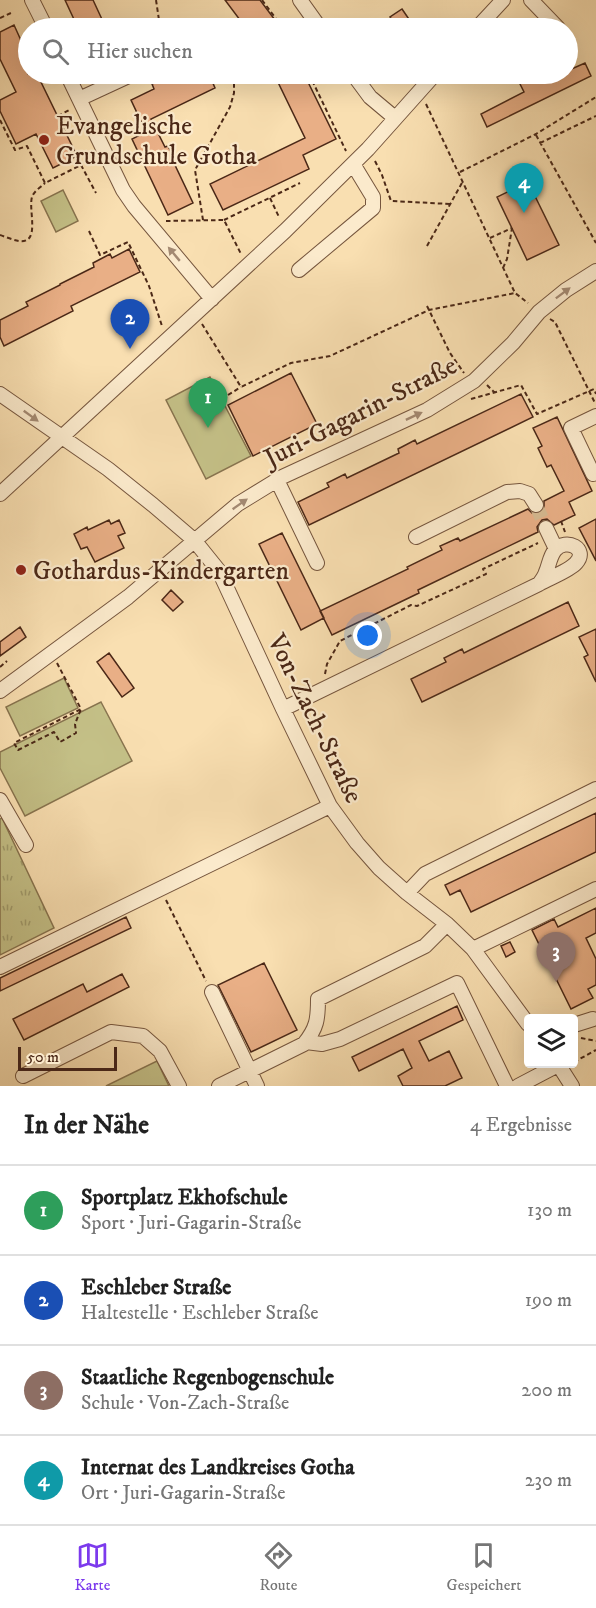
<!DOCTYPE html>
<html lang="de">
<head>
<meta charset="utf-8">
<style>
	:root { --surface:#fff; --page:#f6f6f6; --text:#222; --muted:#767676; --line:#e0e0e0; --accent:#7c3aed }
	body { margin:0; font-family:"IM FELL DW Pica",serif; background:var(--page); color:var(--text) }
	.controls { position:absolute; right:18px; bottom:18px; display:grid; overflow:hidden; border-radius:6px; box-shadow:0 6px 24px #0002 }
	.controls button { width:54px; height:54px; display:grid; place-items:center; padding:0; border:0; border-bottom:2px solid var(--line); background:var(--surface); color:var(--text); font:30px sans-serif }
	.scale { position:absolute; left:18px; bottom:15px; width:99px; box-sizing:border-box; padding-left:6px; border:3px solid #4b2817; border-top:0; font-size:16px; line-height:21px; white-space:nowrap; color:#4b2817; -webkit-text-stroke:4px #fbeacc; paint-order:stroke }
	.you { position:absolute; left:368px; top:636px; width:21px; height:21px; margin:-15px; border:4px solid #fff; border-radius:50%; background:#1a73e8; box-shadow:0 0 0 9px #1a73e833 }
	.badge { display:grid; place-items:center; width:39px; height:39px; border-radius:50%; background:var(--accent); color:#fff; font-size:20px; font-weight:700 }
	.pin { position:absolute; translate:-50% -50px; filter:drop-shadow(0 2px 3px #0008) }
	.pin::after { content:''; position:absolute; top:32px; width:21px; height:18px; background:inherit; clip-path:polygon(0 0,100% 0,50% 100%) }
	.list { margin:0; padding:0; list-style:none }
	h2 { display:flex; justify-content:space-between; align-items:center; height:78px; margin:0; padding:0 24px; font-size:26px }
	h2 small { font-size:20px; font-weight:400; color:var(--muted) }
	.list li { display:grid; grid-template-columns:39px 1fr auto; gap:18px; align-items:center; box-sizing:border-box; height:90px; padding:0 24px; border-top:2px solid var(--line) }
	.list b { display:block; font-size:22px; white-space:nowrap }
	.list p { margin:0; font-size:20px; white-space:nowrap; color:var(--muted) }
	.list em { font-size:20px; font-style:normal; color:var(--muted) }
	.icon { flex:none; width:33px; height:33px; fill:none; stroke:currentColor; stroke-width:2; stroke-linecap:round; stroke-linejoin:round }
	.map { position:relative; flex:none; width:596px; height:1086px; overflow:hidden }
	.search { position:absolute; background:var(--surface); box-shadow:0 6px 24px #0002; left:18px; right:18px; top:18px; height:66px; display:flex; align-items:center; gap:15px; box-sizing:border-box; padding:0 21px; border-radius:33px; color:var(--muted); font-size:22px }
	.sheet { height:438px; background:var(--surface) }
	nav { display:flex; justify-content:space-around; align-items:center; box-sizing:border-box; height:84px; border-top:2px solid var(--line); background:var(--surface); font-size:16px; color:var(--muted) }
	nav a { display:grid; justify-items:center; gap:3px }
	nav .on { color:var(--accent) }
	.map>svg:first-child { display:block }
	.grass { fill:url(#grass-tufts); stroke:#88744f; stroke-width:1.5 }
	.pitch { fill:#c4c087; stroke:#88744f; stroke-width:1.5 }
	.building { fill:#e9af86; stroke:#4b2817; stroke-width:1.5 }
	.lines { fill:none; stroke-linecap:round; stroke-linejoin:round }
	.minor-tunnel { stroke:#d6ba92; stroke-width:14; stroke-dasharray:14 7; stroke-linecap:butt }
	.minor-casing { stroke:#76563e; stroke-width:16 }
	.path { stroke:#4b2817; stroke-width:2; stroke-dasharray:4.5 3; stroke-linecap:butt }
	.minor { stroke:#fbeacc; stroke-width:14 }
	.oneway { fill:#a38972 }
	.poi-dot { fill:#8f2418; stroke:#fbeacc; stroke-width:2 }
	.labels { text-anchor:middle; stroke-width:4.5; stroke-linejoin:round; paint-order:stroke }
	.poi-label { font-size:26px; fill:#4b2817; stroke:#fbeacc; text-anchor:start }
	.street-label { font-size:26px; fill:#4b2817; stroke:#fbeacc }
</style>
</head>
<body>
<div class="map">
<svg width="596" height="1086" viewBox="0 0 596 1086">
	<defs>
		<pattern id="grass-tufts" width="24" height="20" patternUnits="userSpaceOnUse" patternTransform="scale(1.5)"><rect width="24" height="20" fill="#c4c087"/><path d="M3 7l-1-3M5 7V3M7 7l1-3M15 17l-1-3M17 17v-4M19 17l1-3" fill="none" stroke="#a19c6d"/></pattern>
	</defs>
	<rect width="100%" height="100%" fill="#f9dfb1"/>
	<filter id="stains"><feTurbulence type="fractalNoise" baseFrequency=".00333" numOctaves="4"/><feColorMatrix values="0 0 0 0 .2 0 0 0 0 .09 0 0 0 0 .02 0 0 0 .5 -.17"/></filter>
	<radialGradient id="worn" r=".72"><stop offset=".6" stop-color="#630" stop-opacity="0"/><stop offset="1" stop-color="#630" stop-opacity=".3"/></radialGradient>
	<path class="grass" d="M2,818L54,928L0,955V819Z"/>
	<path class="pitch" d="M63,190L78,221L56,232L41,201Z
		M210,377L251,456L206,479L166,400Z
		M64,678L78,708L20,736L6,707Z
		M101,702L132,761L25,816L0,768V752Z
		M157,1061L169,1086H106Z"/>
	<path class="building" d="M65,0H93L106,28H78Z
		M225,0H260L281,28H246Z
		M402,9L415,28H398L390,17Z
		M14,25L28,56V74H37L77,156L53,168L36,134L16,144L0,111V100L16,92L0,59V32Z
		M585,63L591,76L487,127L481,114L524,92L515,74H544L547,81L563,74H567V71Z
		M184,74H209L215,88L151,119L165,147L168,146L176,162L174,163L193,203L168,215L132,139L146,132L131,100L154,89L152,84L168,77L170,80Z
		M274,74H304L336,139L303,155L309,169L223,210L210,184L305,138Z
		M528,182L559,245L527,260L497,197Z
		M129,249L140,272L71,306L73,311L4,346L0,337V320L28,306L26,302L60,285V284L94,267L93,263L110,254L112,258Z
		M291,373L317,424L253,456L228,405Z
		M521,394L533,417L309,525L298,502L329,487L327,483L345,474L347,478L399,453L398,449L415,440L417,444Z
		M557,417L592,491L569,502L575,515L554,525L547,519L542,520L537,527L538,532L418,590L419,593L332,635L320,611L408,569L407,567L442,550L440,546L458,538L460,541L528,509L532,513H540L544,509V501L564,491L551,465L547,467L538,448L542,446L533,428Z
		M596,519V561L579,528Z
		M109,520L111,524L119,520L125,533L118,536L124,548L95,562L87,547L81,549L74,534L87,527L88,530Z
		M282,533L324,618L301,630L259,544Z
		M171,590L183,602L173,611L162,600Z
		M568,602L579,626L422,702L411,679L446,662L444,658L462,649L464,653Z
		M20,627L26,637L0,656V642Z
		M596,629V682L584,657L588,655L579,637Z
		M109,653L134,688L122,697L97,662Z
		M596,813V852L471,912L460,890L450,895L445,885Z
		M596,908V933L586,938L596,959V985L588,989L593,998L571,1009L532,930L554,919L558,927Z
		M126,917L131,928L0,991V978Z
		M510,942L515,952L506,957L501,946Z
		M264,963L297,1030L251,1052L218,985Z
		M122,974L129,987L24,1040L13,1019L83,984L87,992Z
		M457,1006L463,1020L419,1041L429,1061L449,1051L462,1078L445,1086H403L398,1076L412,1068L403,1049L359,1071L352,1057Z"/>
	<g class="lines">
		<path class="minor-tunnel" d="M536,505L546,528"/>
		<defs>
			<path id="minor" d="M32,0L46,28
				M300,0L320,28
				M531,0L558,28
				M477,28L503,0
				M67,74L123,190L134,206L212,299
				M353,74L370,97L395,118
				M79,99L133,74
				M299,270L373,208V197L353,164
				M0,394L108,469L153,505L194,540L219,571L283,709L330,806L357,843L379,868L407,893L447,924L473,949L528,1024
				M596,416L571,428L593,474L596,473
				M277,480L317,563
				M0,494L285,231L368,149L435,74
				M546,528L556,549
				M416,537L507,492L520,491L529,494L536,505
				M0,691L128,597L238,504L282,477L427,410L474,381L513,343L539,312L566,290L596,271
				M283,709L539,584C549,578 569,571 576,563C589,549 566,537 555,550C550,556 549,565 546,572C545,576 542,580 539,584
				M0,800L26,845
				M407,893L425,874L596,789
				M473,949L596,889
				M0,967L330,806
				M212,992L257,1086
				M574,1025L593,1019
				M306,1042L322,1044L340,1039L457,983L507,1086
				M558,1064L572,1086
				M23,1076L111,1032L143,1036L160,1051L179,1086
				M219,1086L304,1044C317,1028 318,1019 318,999L425,946L447,924
				M518,1086L558,1065"/>
		</defs>
		<use href="#minor" class="minor-casing"/>
		<path class="path" d="M156,0L159,20L163,28
			M262,0L283,28
			M0,18L11,13
			M309,74L346,151
			M234,81L244,74
			M426,104L515,293L528,303
			M58,116L71,109
			M0,120L15,150L27,146L45,183L81,165L96,193
			M536,135L596,243
			M540,143L596,116
			M375,161L382,175L391,201L450,204
			M460,172L536,134L596,97
			M270,198L279,217
			M203,220L195,170L230,107L234,93V81L229,74
			M224,220L300,183
			M166,221L224,220L241,254
			M89,231L100,255L128,242L149,286L162,326
			M0,235C6,237 13,240 19,241C41,244 28,210 32,197C34,191 41,187 45,183
			M490,238L512,228
			M427,246L463,181
			M503,268L507,259L512,228
			M427,306L450,353L464,373
			M550,319L555,322L595,403
			M202,324L241,387L291,363L330,356L429,310L515,293
			M487,385L495,393
			M228,395L241,387
			M471,399L521,385L537,414L594,389L596,394
			M561,521L565,532
			M57,663L81,709L14,743L18,750L54,732L60,742L76,733L75,724L81,709
			M0,667L7,661
			M325,674L327,664L340,641L411,605L417,606L486,574L483,569L538,543
			M166,900L206,981
			M581,1038L596,1041
			M574,1062L596,1050"/>
		<use href="#minor" class="minor"/>
	</g>
	<defs><path id="oneway-solid" d="M-6-.8H1V-3.2L6.5 0L1 3.2V.8H-6Z" transform="scale(1.5)"/></defs>
	<g class="oneway">
		<use href="#oneway-solid" transform="translate(174 254) rotate(-130)"/>
		<use href="#oneway-solid" transform="translate(563 293) rotate(-37)"/>
		<use href="#oneway-solid" transform="translate(31 416) rotate(36)"/>
		<use href="#oneway-solid" transform="translate(414 416) rotate(-25)"/>
		<use href="#oneway-solid" transform="translate(240 504) rotate(-35)"/>
	</g>
	<g class="poi-dot">
		<circle cx="44" cy="140" r="6"/>
		<circle cx="21" cy="570" r="6"/>
	</g>
	<g class="labels">
		<g class="poi-label">
			<text x="56" y="134">Evangelische<tspan x="56" dy="30">Grundschule Gotha</tspan></text>
			<text x="33" y="579">Gothardus-Kindergarten</text>
		</g>
		<g class="street-label">
			<text transform="translate(360 411) rotate(-27)" y="9">Juri-Gagarin-Straße</text>
			<text transform="translate(316 718) rotate(64)" y="9">Von-Zach-Straße</text>
		</g>
	</g>
	<rect width="100%" height="100%" filter="url(#stains)"/>
	<rect width="100%" height="100%" fill="url(#worn)"/>
</svg>
<div class="controls">
<button><svg class="icon" aria-label="layers" viewBox="0 0 24 24"><path d="M12 4l9 5-9 5-9-5zM3 14l9 5 9-5"/></svg></button>
</div>
<div class="scale">50 m</div>
<div class="you"></div>
<div class="pin badge" style="left:208px;top:428px;background:#2e9e5b">1</div>
<div class="pin badge" style="left:130px;top:349px;background:#1a4fb4">2</div>
<div class="pin badge" style="left:556px;top:982px;background:#8d6e63">3</div>
<div class="pin badge" style="left:524px;top:213px;background:#0f9aa8">4</div>
<div class="search"><svg class="icon" aria-label="search" viewBox="0 0 24 24"><circle cx="10" cy="10" r="6"/><path d="M15 15l6 6"/></svg>Hier suchen</div>
</div>
<section class="sheet">
<h2>In der Nähe<small>4 Ergebnisse</small></h2>
<ul class="list">
<li><span class="badge" style="background:#2e9e5b">1</span><div><b>Sportplatz Ekhofschule</b><p>Sport · Juri-Gagarin-Straße</p></div><em>130 m</em></li>
<li><span class="badge" style="background:#1a4fb4">2</span><div><b>Eschleber Straße</b><p>Haltestelle · Eschleber Straße</p></div><em>190 m</em></li>
<li><span class="badge" style="background:#8d6e63">3</span><div><b>Staatliche Regenbogenschule</b><p>Schule · Von-Zach-Straße</p></div><em>200 m</em></li>
<li><span class="badge" style="background:#0f9aa8">4</span><div><b>Internat des Landkreises Gotha</b><p>Ort · Juri-Gagarin-Straße</p></div><em>230 m</em></li>
</ul>
</section>
<nav>
<a class="on"><svg class="icon" aria-label="map" viewBox="0 0 24 24"><path d="M3 6l6-2 6 2 6-2v14l-6 2-6-2-6 2zM9 4v14M15 6v14"/></svg>Karte</a>
<a><svg class="icon" aria-label="directions" viewBox="0 0 24 24"><path d="M12 3l9 9-9 9-9-9zM9 14v-3h6M13 9l2 2-2 2"/></svg>Route</a>
<a><svg class="icon" aria-label="saved" viewBox="0 0 24 24"><path d="M7 4h10v16l-5-4-5 4z"/></svg>Gespeichert</a>
</nav>
</body>
</html>
